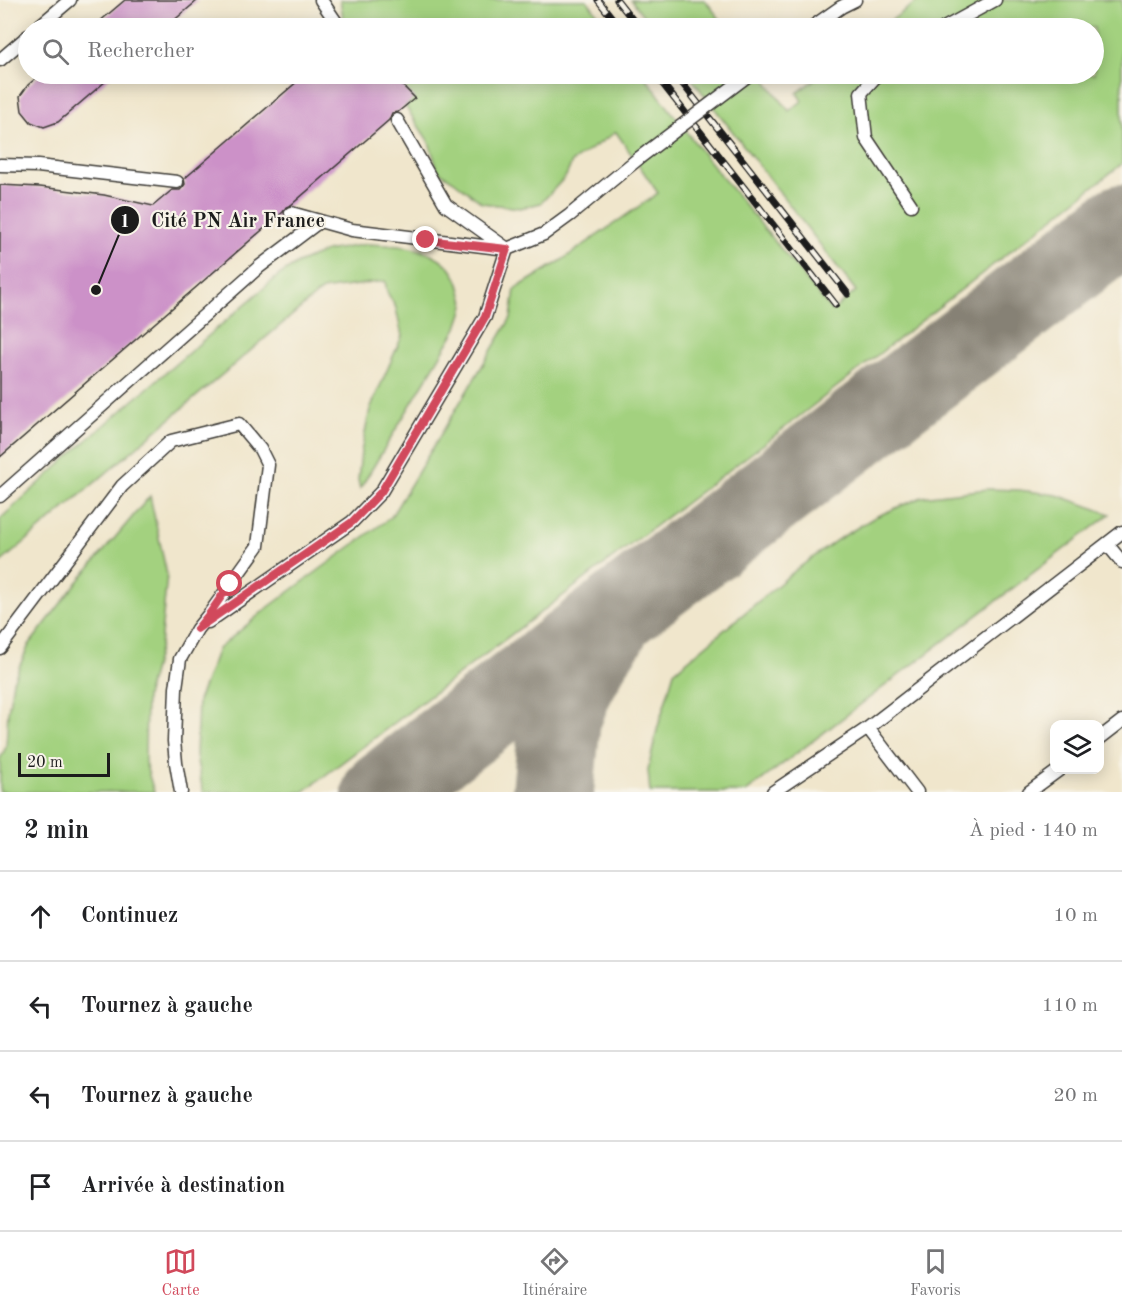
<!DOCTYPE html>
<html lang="fr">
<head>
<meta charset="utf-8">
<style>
	:root { --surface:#fff; --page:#f2f2f2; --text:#202124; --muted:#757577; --line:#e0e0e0; --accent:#d1495b }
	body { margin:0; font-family:"Old Standard TT",serif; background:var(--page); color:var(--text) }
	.controls { position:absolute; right:18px; bottom:18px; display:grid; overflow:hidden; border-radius:12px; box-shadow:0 3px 15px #0003 }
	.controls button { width:54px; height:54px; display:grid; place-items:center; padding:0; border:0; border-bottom:2px solid var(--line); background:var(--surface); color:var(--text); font:30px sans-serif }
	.scale { position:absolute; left:18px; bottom:15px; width:92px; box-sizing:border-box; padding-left:6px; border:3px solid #1c1c1c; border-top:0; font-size:16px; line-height:21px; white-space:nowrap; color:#1c1c1c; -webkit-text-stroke:4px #f7f3e8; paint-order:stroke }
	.stop { position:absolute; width:18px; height:18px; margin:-14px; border:4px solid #d1495b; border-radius:50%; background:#fff }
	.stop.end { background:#d1495b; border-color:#fff; box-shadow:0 2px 6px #0008 }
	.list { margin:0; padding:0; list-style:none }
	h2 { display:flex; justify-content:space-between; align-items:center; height:78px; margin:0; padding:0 24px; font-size:26px }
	h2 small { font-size:20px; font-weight:400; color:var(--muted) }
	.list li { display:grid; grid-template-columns:39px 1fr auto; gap:18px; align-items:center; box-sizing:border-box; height:90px; padding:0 24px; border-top:2px solid var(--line) }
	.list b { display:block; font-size:22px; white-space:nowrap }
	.list em { font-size:20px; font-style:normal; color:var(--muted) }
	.icon { flex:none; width:33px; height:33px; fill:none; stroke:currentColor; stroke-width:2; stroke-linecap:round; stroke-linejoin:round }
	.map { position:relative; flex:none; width:1122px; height:792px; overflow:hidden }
	.search { position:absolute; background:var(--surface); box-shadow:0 3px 15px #0003; left:18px; right:18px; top:18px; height:66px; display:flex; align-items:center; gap:15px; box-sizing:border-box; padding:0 21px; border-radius:33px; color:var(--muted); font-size:22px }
	.sheet { height:438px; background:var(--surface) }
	nav { display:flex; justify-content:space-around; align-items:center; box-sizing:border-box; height:84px; border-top:2px solid var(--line); background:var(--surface); font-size:16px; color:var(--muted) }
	nav a { display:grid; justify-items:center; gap:3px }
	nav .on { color:var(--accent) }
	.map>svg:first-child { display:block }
	.green { fill:#a3d17f; stroke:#60764e; stroke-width:1.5 }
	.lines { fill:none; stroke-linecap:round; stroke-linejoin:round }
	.taxiway { stroke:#868174; stroke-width:82 }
	.building { fill:#cc91c8 }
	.service-casing { stroke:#3c3a36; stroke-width:15 }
	.service { stroke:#fff; stroke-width:12 }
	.rail-casing { stroke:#1c1c1c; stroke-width:7 }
	.rail { stroke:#f7f3e8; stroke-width:4.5; stroke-dasharray:14; stroke-linecap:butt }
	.service-bridge-casing { stroke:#3c3a36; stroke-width:15; stroke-linecap:butt }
	.service-bridge { stroke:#fff; stroke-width:12 }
	.route { stroke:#d1495b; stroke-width:8 }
	.leader { fill:none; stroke:#1c1c1c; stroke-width:2 }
	.callout-dot { fill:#1c1c1c; stroke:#f7f3e8; stroke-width:2 }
	.mark-label { font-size:18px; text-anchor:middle; font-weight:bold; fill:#fff }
	.callout-label { font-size:20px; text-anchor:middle; font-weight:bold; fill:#1c1c1c; stroke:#f7f3e8; stroke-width:4.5; stroke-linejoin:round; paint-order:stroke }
</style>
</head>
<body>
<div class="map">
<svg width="1122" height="792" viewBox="0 0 1122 792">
	<rect width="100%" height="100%" fill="#f7f3e8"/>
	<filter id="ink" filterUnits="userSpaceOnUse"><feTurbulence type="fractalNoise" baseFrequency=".0167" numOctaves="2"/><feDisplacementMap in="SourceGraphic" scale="12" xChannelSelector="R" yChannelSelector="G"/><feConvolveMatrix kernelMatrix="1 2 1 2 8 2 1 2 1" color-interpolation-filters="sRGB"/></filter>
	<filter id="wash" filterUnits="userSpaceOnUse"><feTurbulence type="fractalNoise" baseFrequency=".008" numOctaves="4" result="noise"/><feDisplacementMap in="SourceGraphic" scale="24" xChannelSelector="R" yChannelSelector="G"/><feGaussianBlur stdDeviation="1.35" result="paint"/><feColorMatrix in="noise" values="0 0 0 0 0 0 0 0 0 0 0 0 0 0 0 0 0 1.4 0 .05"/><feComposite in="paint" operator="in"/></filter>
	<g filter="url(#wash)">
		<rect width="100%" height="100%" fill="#f0e6cc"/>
		<path class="green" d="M340,0H587L608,28H345Z
			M631,0H705L727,28H653Z
			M919,0H1122V164L769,440L303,792H203L196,756L198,701L218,649L266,609L391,517L511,318L515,289L559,262L658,193L616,132L572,162L566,176L541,203L520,208L482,203L454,181L438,171L429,142L405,106L414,98L391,74H643L708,160L832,311L856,291L688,74H761L789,111L802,101L797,93L822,74H1094V28H881Z
			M367,244C404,246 451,246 461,291C462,295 464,301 464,305C463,312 459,321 457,328L360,489L358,480L361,452L370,409L402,336L396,308L387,292L385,281L322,290L0,563V519L79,447L279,275L298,263L326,251Z
			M988,489L1019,490L1057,495L1110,514L746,792H650L648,770L657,730L674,672L797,569L837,540L875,517L922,497Z
			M150,496L167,575L160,646L146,697L145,762L154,792H0V759L6,747L8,712L13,681L29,645L71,590Z"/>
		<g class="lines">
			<path class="taxiway" d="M383,792L1122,225
				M553,792L560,719L572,688L591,652L607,629"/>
		</g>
		<g id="blocks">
			<path class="building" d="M125,0H198L165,28H92Z
				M41,74H114L58,122L44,127L31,122L22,111L20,96L28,85Z
				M306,74H391L415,98L398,112L392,113L389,120L291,205L286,207L283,212L0,457V185L40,187L104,195L153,206L172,190H180L183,187L185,184L184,179Z"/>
		</g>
	</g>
	<g filter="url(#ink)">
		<use href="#blocks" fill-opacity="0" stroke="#3c3a36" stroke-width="1.5"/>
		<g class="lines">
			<defs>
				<path id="service" d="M321,0L340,28
					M37,28L70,0
					M811,28L841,7L855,0
					M944,28L995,0
					M0,60L28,36
					M878,74L861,93L866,138L911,205
					M397,120L446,205L506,248
					M0,165L38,166L177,182
					M291,213L352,230L507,249L544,234L570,215L639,158
					M0,496L259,267L320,221
					M1107,544L1122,562
					M208,622L352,522L381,492L485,317L507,249
					M0,648L122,486L171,441L239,424L260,449L268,465L258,546L210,613L197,629L180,659L176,688L174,741L176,763L181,792
					M868,728L917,792
					M1100,738L1122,721
					M773,792L868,728L1122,532
					M1029,792L1059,770"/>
			</defs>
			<use href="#service" class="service-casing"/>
			<use href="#service" class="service"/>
			<defs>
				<path id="rail" d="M598,0L620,28
					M617,0L639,28
					M655,74L836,305
					M675,74L848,294"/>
			</defs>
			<use href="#rail" class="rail-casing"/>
			<use href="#rail" class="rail"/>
			<defs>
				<path id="service-bridge" d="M639,158L750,74"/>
			</defs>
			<use href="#service-bridge" class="service-bridge-casing"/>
			<use href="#service-bridge" class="service-bridge"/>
		</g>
	</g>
	<g class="lines" filter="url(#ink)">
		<path class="route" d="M230,584L210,613L197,629L352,522L381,492L485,317L507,249L426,240"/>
	</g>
	<path class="leader" d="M96 290L125 220"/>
	<g class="callout-dot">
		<circle cx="96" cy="290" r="6"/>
		<circle cx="125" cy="220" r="15"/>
	</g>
	<g class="mark-label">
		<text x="125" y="227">1</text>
	</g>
	<g class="callout-label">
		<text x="238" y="227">Cité PN Air France</text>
	</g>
</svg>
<div class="controls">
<button><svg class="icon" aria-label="layers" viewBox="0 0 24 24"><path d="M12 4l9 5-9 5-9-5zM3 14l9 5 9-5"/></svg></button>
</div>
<div class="scale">20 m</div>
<div class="stop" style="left:230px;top:584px"></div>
<div class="stop end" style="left:426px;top:240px"></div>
<div class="search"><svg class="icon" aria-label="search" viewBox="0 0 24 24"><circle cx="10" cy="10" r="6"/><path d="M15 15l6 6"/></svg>Rechercher</div>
</div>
<section class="sheet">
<h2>2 min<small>À pied · 140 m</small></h2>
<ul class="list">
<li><svg class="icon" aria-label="ahead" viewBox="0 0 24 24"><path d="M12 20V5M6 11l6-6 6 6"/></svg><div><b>Continuez</b></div><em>10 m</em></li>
<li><svg class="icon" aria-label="left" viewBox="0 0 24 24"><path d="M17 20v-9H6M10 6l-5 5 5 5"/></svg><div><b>Tournez à gauche</b></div><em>110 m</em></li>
<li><svg class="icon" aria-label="left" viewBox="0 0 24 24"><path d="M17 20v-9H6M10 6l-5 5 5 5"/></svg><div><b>Tournez à gauche</b></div><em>20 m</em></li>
<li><svg class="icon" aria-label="arrive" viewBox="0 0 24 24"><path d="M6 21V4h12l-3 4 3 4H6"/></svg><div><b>Arrivée à destination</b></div></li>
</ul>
</section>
<nav>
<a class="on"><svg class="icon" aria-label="map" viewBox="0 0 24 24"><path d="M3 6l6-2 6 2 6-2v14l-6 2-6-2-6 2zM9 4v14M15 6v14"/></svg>Carte</a>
<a><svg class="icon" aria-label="directions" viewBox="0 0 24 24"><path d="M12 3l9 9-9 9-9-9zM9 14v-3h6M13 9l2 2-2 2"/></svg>Itinéraire</a>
<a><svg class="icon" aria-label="saved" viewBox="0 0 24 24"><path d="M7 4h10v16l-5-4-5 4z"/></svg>Favoris</a>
</nav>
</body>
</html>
